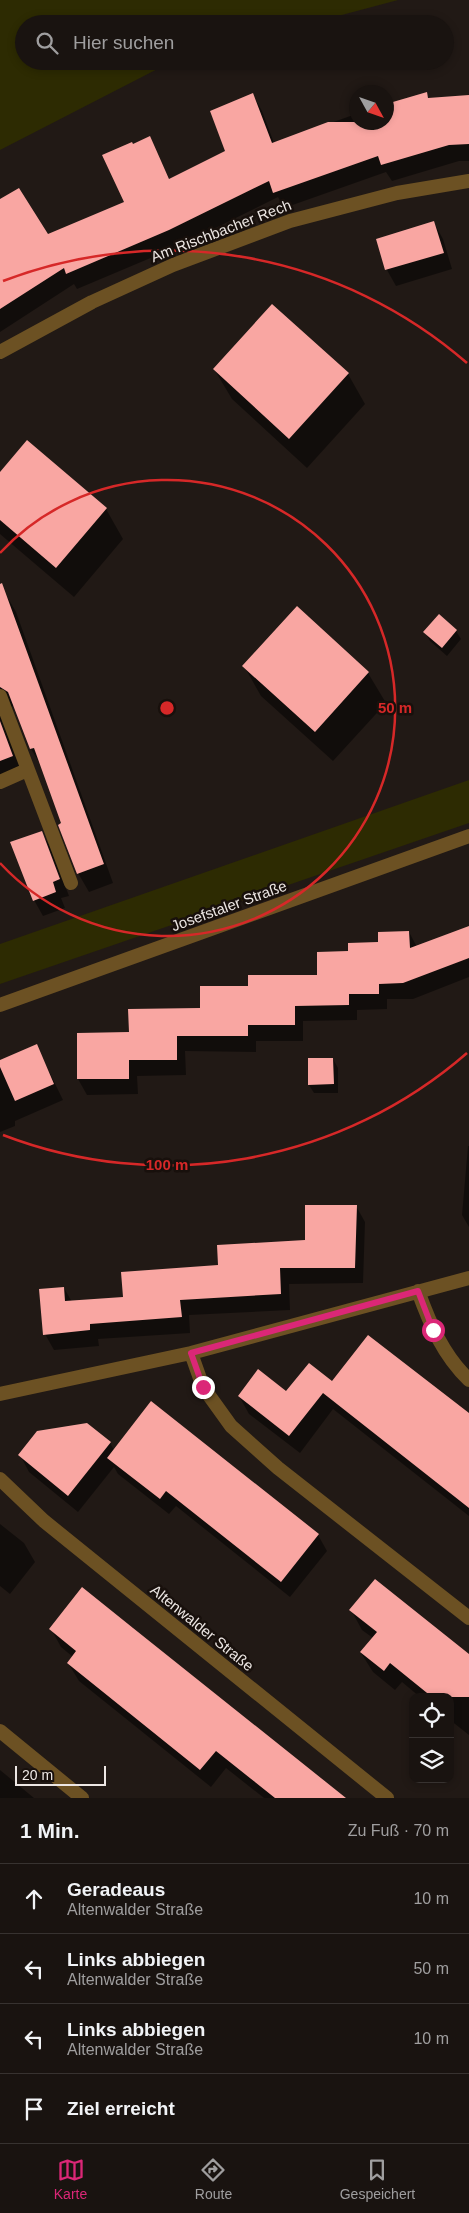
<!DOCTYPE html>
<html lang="de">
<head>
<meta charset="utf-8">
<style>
	:root { --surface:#191310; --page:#26201e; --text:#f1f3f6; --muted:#9f9e9f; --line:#373230; --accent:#db2777 }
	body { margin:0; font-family:Arial,sans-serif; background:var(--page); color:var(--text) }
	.controls { position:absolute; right:15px; bottom:15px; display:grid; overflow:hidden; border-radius:10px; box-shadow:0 2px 8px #0003 }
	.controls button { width:45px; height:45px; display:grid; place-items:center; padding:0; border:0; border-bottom:1px solid var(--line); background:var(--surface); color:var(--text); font:25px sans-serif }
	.compass { position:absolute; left:349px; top:85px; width:45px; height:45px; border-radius:50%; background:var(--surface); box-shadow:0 2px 8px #0003; rotate:130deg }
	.scale { position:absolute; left:15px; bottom:12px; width:91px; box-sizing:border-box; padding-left:5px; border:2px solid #ede7e4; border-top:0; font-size:14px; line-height:18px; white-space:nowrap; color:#ede7e4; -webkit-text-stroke:4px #18100c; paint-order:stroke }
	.stop { position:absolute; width:15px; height:15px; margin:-11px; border:4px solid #db2777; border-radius:50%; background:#fff }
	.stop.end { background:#db2777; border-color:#fff; box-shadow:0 1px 5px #0008 }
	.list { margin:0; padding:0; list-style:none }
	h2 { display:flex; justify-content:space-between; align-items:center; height:65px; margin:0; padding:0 20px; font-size:21px }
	h2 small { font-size:16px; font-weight:400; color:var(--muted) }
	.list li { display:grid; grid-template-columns:32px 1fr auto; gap:15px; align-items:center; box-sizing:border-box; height:70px; padding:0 20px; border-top:1px solid var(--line) }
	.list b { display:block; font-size:19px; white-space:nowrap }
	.list p { margin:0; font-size:16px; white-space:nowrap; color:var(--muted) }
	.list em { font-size:16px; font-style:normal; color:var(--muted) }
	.icon { flex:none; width:28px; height:28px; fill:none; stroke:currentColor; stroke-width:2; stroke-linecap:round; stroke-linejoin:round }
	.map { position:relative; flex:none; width:469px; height:1798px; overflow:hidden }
	.search { position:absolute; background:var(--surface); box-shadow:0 2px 8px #0003; left:15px; right:15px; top:15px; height:55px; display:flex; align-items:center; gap:12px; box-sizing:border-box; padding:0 18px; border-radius:28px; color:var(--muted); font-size:19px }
	.sheet { height:345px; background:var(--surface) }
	nav { display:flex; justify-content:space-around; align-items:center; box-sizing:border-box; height:70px; border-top:1px solid var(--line); background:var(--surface); font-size:14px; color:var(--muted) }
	nav a { display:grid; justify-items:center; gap:2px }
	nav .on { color:var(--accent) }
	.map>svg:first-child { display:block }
	.green { fill:#2d2b02 }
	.shadow { fill:#0007 }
	.building { fill:#f9a6a2 }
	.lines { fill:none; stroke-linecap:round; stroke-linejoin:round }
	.service { stroke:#6c5123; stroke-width:14 }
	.minor { stroke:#6c5123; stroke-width:14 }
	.tertiary { stroke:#6c5123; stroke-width:14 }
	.route { stroke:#db2777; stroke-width:6 }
	.ring { fill:none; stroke:#d62828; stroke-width:2.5 }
	.labels { text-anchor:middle; stroke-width:5; stroke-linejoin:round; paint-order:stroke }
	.street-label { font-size:15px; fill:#ede7e4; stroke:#18100c }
	.centre { fill:#d62828; stroke:#18100c; stroke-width:2.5 }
	.ring-label { font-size:15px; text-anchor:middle; font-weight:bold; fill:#d62828; stroke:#18100c; stroke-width:5; stroke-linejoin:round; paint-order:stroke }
</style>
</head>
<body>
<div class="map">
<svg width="469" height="1798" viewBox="0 0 469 1798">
	<rect width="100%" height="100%" fill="#211915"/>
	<path class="green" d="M0,0H398L308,24H24V61H173L0,150Z
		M469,780V823L0,984V944Z"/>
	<path class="shadow" d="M426,94L429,99L469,97V161H459L392,181L386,172L284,208L278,197L179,246L77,289L74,284L0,332V201L48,236L125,203L133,146L149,138L170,180L227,151L253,95L262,111L274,143L356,114V122H386Z
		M434,223L443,239L452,269L396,286L387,270L378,239Z
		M214,369L348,374L365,404L307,468L232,399Z
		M0,474L106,509L123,539L74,597L0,534Z
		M5,593L16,612L113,883L89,892L78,873L63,824L42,767L31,749L14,706L4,709L23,775L0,783V595Z
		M297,608L368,673L386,703L333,761L261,696L244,666Z
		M456,631L461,639L447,656L430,641L425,632Z
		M41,832L51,848L69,896L61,898L65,908L43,916L34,900Z
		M469,927V977L413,999H387V1009L357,1010V1020L303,1021V1041H256V1052L185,1051L186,1075L137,1076L138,1094L87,1095L78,1079V1034L130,1033L202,1009L250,987L318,976L349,952L409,932L417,947Z
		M36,1045L63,1100L15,1121V1126L0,1132V1061Z
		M333,1059L338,1068V1093H314L309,1085Z
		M468,1146H469V1227L462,1215Z
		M356,1206L365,1222L363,1283L289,1284L290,1310L189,1315L190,1333L98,1339L99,1346L54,1350L45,1334L64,1288L72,1302L124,1298L219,1266L306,1241Z
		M332,1383L469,1415V1516L333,1409L300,1453L249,1414L239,1396L287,1393Z
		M110,1443L114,1450L318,1535L327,1551L290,1597L176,1506L169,1514L118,1474L114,1467L78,1512L29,1472L20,1455Z
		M0,1524L24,1543L35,1562L10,1594L0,1586Z
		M351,1610L469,1656V1735L450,1720V1697H420L402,1682L395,1690L373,1672L361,1653L373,1638L362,1630Z
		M51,1629L344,1798H264L226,1768L211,1787L79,1681L68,1663L73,1657L61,1647Z
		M0,1770L34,1798H0Z"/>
	<path class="building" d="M427,92L428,98L469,95V144L449,145L381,165L378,156L273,193L269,181L169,230L66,274L64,268L0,309V199L19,188L48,234L124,202L102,155L132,142L133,144L150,136L169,179L225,151L210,111L253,93L272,143L328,122H386V104Z
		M434,221L444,253L385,270L376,239Z
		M272,304L349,373L289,439L213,369Z
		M27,440L107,508L56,568L0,520V472Z
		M2,583L104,864L77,874L58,825L61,823L34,748L30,749L8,692L0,687V584Z
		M297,606L369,672L315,732L242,666Z
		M439,614L457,630L442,648L423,632Z
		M0,721L13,756L0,761Z
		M42,831L60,879L53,882L56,892L33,901L10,842Z
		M469,926V958L403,983L379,984V994H349V1005L295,1006V1025H248V1036H177V1060H129V1079H77V1033L129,1032L128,1009L200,1008V986H248V975H317V952L348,951V943L378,942V932L409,931L410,948Z
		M37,1044L54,1084L15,1101L0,1067V1060Z
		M308,1058H333L334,1084L308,1085Z
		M305,1205H357L355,1268H280L281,1294L180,1300L182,1317L90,1324V1330L43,1335L39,1289L64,1287L65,1301L123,1297L121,1272L218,1265L217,1245L305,1240Z
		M368,1335L469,1413V1508L323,1393L289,1436L238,1396L258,1369L286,1391L309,1363L332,1381Z
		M151,1401L319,1534L281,1582L166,1491L160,1499L107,1458Z
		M87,1423L111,1442L68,1496L18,1455L37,1431Z
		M375,1579L469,1654V1697H432L390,1663L384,1671L360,1652L377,1632L349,1610Z
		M82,1587L133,1628L346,1798H275L216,1751L200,1770L67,1663L76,1651L49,1629Z"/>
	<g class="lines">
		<path class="service" d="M0,696L71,883
			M0,782L27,770"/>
		<path class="minor" d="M0,352L92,302L173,265L290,221L397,193L469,181
			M418,1291C430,1324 443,1355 469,1380
			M191,1353L203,1387L231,1426L278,1468L469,1618
			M0,1394L191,1353L469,1278
			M0,1479L44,1521L387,1798
			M0,1731L82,1798"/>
		<path class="tertiary" d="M0,1005L469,836"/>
	</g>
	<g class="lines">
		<path class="route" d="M203,1387L191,1353L418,1291L433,1330"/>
	</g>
	<g class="ring">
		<path d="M0 553A228 228 0 1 1 0 863"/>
		<path d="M467 1053A457 457 0 0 1 3 1135M3 281A457 457 0 0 1 467 363"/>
	</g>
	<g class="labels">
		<g class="street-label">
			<text transform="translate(221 231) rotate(-21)" y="5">Am Rischbacher Rech</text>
			<text transform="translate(229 906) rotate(-20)" y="5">Josefstaler Straße</text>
			<text transform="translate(202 1628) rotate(39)" y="5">Altenwalder Straße</text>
		</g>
	</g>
	<circle cx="167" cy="708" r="8" class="centre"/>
	<g class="ring-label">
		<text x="395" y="713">50 m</text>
		<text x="167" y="1170">100 m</text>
	</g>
</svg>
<div class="controls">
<button><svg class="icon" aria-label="locate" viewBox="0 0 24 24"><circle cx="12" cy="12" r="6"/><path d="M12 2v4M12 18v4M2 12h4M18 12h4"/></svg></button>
<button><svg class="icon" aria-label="layers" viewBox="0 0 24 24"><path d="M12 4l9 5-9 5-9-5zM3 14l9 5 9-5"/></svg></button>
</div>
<svg class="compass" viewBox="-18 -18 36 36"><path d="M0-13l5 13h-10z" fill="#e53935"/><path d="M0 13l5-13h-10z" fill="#9f9e9f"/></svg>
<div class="scale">20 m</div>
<div class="stop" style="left:433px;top:1330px"></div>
<div class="stop end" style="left:203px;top:1387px"></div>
<div class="search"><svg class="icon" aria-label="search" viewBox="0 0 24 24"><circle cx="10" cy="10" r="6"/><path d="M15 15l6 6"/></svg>Hier suchen</div>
</div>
<section class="sheet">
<h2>1 Min.<small>Zu Fuß · 70 m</small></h2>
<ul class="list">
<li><svg class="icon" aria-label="ahead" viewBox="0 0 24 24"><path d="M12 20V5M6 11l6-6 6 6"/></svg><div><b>Geradeaus</b><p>Altenwalder Straße</p></div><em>10 m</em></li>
<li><svg class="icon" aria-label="left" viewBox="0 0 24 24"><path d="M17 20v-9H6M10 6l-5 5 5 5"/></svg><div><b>Links abbiegen</b><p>Altenwalder Straße</p></div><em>50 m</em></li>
<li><svg class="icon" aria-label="left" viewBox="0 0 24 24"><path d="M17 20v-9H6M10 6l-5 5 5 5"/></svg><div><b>Links abbiegen</b><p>Altenwalder Straße</p></div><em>10 m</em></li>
<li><svg class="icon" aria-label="arrive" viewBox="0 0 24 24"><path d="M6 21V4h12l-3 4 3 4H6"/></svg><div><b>Ziel erreicht</b></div></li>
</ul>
</section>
<nav>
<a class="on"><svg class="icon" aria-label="map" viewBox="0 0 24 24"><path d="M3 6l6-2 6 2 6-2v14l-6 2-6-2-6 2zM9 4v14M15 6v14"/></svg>Karte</a>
<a><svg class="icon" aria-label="directions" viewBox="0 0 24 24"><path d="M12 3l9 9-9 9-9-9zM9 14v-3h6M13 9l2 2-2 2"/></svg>Route</a>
<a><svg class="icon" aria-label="saved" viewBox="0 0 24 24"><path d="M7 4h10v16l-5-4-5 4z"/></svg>Gespeichert</a>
</nav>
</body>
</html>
